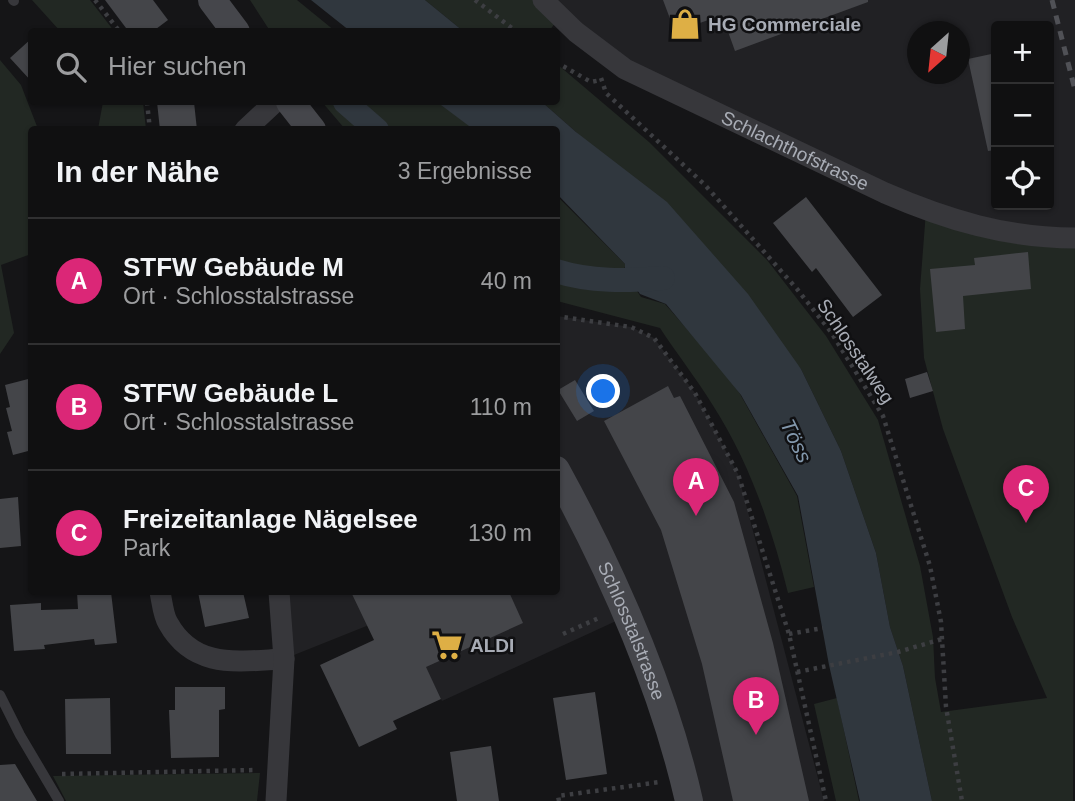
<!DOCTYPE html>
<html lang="de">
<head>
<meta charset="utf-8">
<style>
	:root { --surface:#101011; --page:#1e1e1f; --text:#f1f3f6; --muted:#9c9d9f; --line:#303031; --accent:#db2777 }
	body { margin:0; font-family:Arial,sans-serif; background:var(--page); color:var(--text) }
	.controls { position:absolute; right:21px; top:21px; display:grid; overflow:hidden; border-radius:7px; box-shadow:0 2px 5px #0004 }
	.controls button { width:63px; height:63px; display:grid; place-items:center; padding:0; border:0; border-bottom:2px solid var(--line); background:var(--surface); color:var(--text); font:35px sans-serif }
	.compass { position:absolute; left:907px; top:21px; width:63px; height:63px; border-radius:50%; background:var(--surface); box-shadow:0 2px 5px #0004; rotate:207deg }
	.you { position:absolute; left:604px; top:392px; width:24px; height:24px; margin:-18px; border:5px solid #fff; border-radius:50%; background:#1a73e8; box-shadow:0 0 0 10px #1a73e833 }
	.badge { display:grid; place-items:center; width:46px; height:46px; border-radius:50%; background:var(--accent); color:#fff; font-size:23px; font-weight:700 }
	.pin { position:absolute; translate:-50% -58px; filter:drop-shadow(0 2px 4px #0008) }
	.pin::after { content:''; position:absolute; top:37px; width:24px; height:21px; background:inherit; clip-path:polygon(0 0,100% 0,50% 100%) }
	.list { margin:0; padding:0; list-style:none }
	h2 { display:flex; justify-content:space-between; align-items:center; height:91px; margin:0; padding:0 28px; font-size:30px }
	h2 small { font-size:23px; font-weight:400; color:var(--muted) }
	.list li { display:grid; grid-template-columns:46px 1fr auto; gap:21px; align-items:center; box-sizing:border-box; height:126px; padding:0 28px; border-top:2px solid var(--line) }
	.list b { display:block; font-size:26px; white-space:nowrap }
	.list p { margin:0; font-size:23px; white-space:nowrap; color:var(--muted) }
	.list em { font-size:23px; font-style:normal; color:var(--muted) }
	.icon { flex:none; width:38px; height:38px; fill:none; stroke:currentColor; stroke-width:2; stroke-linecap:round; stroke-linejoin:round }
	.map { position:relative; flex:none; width:1075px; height:801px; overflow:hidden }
	.search { position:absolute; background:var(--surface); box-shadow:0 2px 5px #0004; left:28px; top:28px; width:532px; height:77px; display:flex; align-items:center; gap:18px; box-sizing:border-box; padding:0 24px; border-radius:7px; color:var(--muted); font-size:26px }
	.panel { position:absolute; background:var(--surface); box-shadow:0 2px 5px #0004; left:28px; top:126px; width:532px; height:469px; border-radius:7px }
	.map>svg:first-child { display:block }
	.built { fill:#212124; fill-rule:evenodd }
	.green { fill:#222823 }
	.water { fill:#30373e }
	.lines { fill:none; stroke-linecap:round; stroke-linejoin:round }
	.canal { stroke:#30373e; stroke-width:24 }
	.building { fill:#444549 }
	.path { stroke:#3d3e42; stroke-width:4.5; stroke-dasharray:3.5 5; stroke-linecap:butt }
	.lane { stroke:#37373b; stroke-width:10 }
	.street { stroke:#37373b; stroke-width:21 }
	.secondary { stroke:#45464b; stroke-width:28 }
	.rail { stroke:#505156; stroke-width:5; stroke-dasharray:9 7; stroke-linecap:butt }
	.labels { text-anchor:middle; stroke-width:5; stroke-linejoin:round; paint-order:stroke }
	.poi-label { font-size:19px; font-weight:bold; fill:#a8acb5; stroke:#101012; text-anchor:start }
	.street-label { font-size:19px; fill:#a8acb5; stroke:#101012 }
	.water-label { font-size:21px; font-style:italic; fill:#8398ad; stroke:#101012 }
</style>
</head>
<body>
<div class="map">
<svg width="1075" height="801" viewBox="0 0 1075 801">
	<rect width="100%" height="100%" fill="#151517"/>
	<path class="built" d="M543,0H1075V238L967,224L646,81ZM996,26H1049V205H996ZM918,32H960V74H918Z
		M557,316L631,327L654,338L695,393L738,474L824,801H689L627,616L442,701L399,613L284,659L279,592H556Z"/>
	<path class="green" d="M32,0H90L114,31H60Z
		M250,0H297L335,31H270Z
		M425,0H543L560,17L549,31H463Z
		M0,60L21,85L38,129L32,130L31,254L1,265L14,333L0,354Z
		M557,64L649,142L767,260L826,336L878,420L920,566L933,637L935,678L941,712L1047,698L1012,617L943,429L924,358L920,289L926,211L1075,238L1073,801H932L903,666L890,627L876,553L841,451L801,369L576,132L542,102H556Z
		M103,102H143L146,129H98Z
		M322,102H438L474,129H345Z
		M556,195L626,265L623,270L641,297L665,304L723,370L740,394L797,496L814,587L788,593C772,528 749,461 712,404C696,378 677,354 660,328L557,301Z
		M837,698L859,801H836L814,704Z
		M260,773L257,801H66L53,776Z"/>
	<path class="water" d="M311,0H425L463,31H350Z
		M437,102H542L576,132L667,202L748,294L801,369L841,451L876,553L890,627L903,666L932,801H860L829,665L798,496L741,395L666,304L640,294L625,272V264L557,194L556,130L473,129Z"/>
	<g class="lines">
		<path class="canal" d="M345,102L377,130
			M556,271C591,282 627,281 663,278"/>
	</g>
	<path class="building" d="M105,0H153L168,20L152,32H129Z
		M663,0H868V2L735,51L722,15L675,32Z
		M32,38V82L10,58Z
		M996,53V150L988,151L968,59Z
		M157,102H194L197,130H160Z
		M806,197L882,295L853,317L816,268L812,272L773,223Z
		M1028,252L1031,289L963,296L965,329L936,332L930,269L975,265L974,258Z
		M927,372L933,391L910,398L905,379Z
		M32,378V450L13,455L7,432L12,431L6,408L10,407L5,385Z
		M575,380L594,411L577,421L558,390Z
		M668,386L674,398L680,396L734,502L773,643L809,801H733L702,664L661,530L604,421Z
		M18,497L21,546L0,548V499Z
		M77,592H111L117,643L95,645L94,639L44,645L45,649L14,651L10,605L41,603V610L78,609Z
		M198,592H243L249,618L205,627Z
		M351,592H509L523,623L426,667L441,699L393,721L397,729L359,747L320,665L374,640Z
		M175,687H225V709L219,710V757L171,758L169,710H175Z
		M595,692L607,774L566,780L553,698Z
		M110,698L111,754H66L65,699Z
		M491,746L499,801H457L450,752Z
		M15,764L37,801H0V765Z"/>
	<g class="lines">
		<path class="path" d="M95,0L120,32
			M475,0L517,32
			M556,62L591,82L601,80
			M601,78L606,93L705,185L797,289L831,332L883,416L930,566L941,622L946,707L962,801
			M147,102L150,130
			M556,316L631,327L654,338L695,393L738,474L789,634L826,801
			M563,634L601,617
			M789,634L823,628
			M797,672L898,652L942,639
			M62,774L256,770
			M559,801L558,796L660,782"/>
		<path class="lane" d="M13,0L14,1
			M0,695L20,735L59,801"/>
		<g class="street">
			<path id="s1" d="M543,0L576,32L625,69L885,193C947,220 1007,238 1075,238"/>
			<path d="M245,130L275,102"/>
			<path d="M160,592C162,601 163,615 168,623C194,670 239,661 284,659"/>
			<path d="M276,801L284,659L279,592"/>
		</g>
		<g class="secondary">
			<path d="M212,0L236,32"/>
			<path d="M290,102L312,130"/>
			<path id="s2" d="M556,470C613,574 663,686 689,801"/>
		</g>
		<path class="rail" d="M1052,0L1075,90"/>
	</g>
	<defs>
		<symbol id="shop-bare" viewBox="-9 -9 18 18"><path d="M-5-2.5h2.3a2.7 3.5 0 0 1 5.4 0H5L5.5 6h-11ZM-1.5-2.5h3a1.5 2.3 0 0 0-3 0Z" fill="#deaf45" stroke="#101012" stroke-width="2.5" paint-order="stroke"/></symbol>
		<symbol id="supermarket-bare" viewBox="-9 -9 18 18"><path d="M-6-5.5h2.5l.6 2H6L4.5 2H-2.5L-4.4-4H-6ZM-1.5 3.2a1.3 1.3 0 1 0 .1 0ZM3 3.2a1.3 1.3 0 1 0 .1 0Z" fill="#deaf45" stroke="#101012" stroke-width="2.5" paint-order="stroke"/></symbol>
	</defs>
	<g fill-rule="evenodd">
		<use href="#shop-bare" x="663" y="2" width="44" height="44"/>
		<use href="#supermarket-bare" x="425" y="623" width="44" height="44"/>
	</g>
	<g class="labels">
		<g class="poi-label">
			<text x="708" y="31">HG Commerciale</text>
			<text x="470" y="652">ALDI</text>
		</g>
		<g class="street-label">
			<text dy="7" stroke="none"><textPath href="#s1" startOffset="296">Schlachthofstrasse</textPath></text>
			<text transform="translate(856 351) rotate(56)" y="7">Schlosstalweg</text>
			<text dy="7" stroke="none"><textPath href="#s2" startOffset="178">Schlosstalstrasse</textPath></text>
		</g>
		<g class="water-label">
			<text transform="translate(796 441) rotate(64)" y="7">Töss</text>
		</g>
	</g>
</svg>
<div class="controls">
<button>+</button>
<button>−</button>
<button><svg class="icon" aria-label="locate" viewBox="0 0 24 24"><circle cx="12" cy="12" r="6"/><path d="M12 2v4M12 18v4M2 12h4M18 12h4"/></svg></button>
</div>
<svg class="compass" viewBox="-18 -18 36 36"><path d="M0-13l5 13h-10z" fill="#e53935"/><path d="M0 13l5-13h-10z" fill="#9c9d9f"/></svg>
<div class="you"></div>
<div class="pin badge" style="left:696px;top:516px">A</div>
<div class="pin badge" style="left:756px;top:735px">B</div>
<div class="pin badge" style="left:1026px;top:523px">C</div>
<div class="search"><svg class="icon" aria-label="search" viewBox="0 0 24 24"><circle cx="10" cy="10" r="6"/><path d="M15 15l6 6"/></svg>Hier suchen</div>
<section class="panel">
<h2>In der Nähe<small>3 Ergebnisse</small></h2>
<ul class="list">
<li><span class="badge">A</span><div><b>STFW Gebäude M</b><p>Ort · Schlosstalstrasse</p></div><em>40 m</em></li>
<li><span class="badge">B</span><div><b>STFW Gebäude L</b><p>Ort · Schlosstalstrasse</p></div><em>110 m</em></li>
<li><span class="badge">C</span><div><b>Freizeitanlage Nägelsee</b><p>Park</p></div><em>130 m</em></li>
</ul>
</section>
</div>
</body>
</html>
